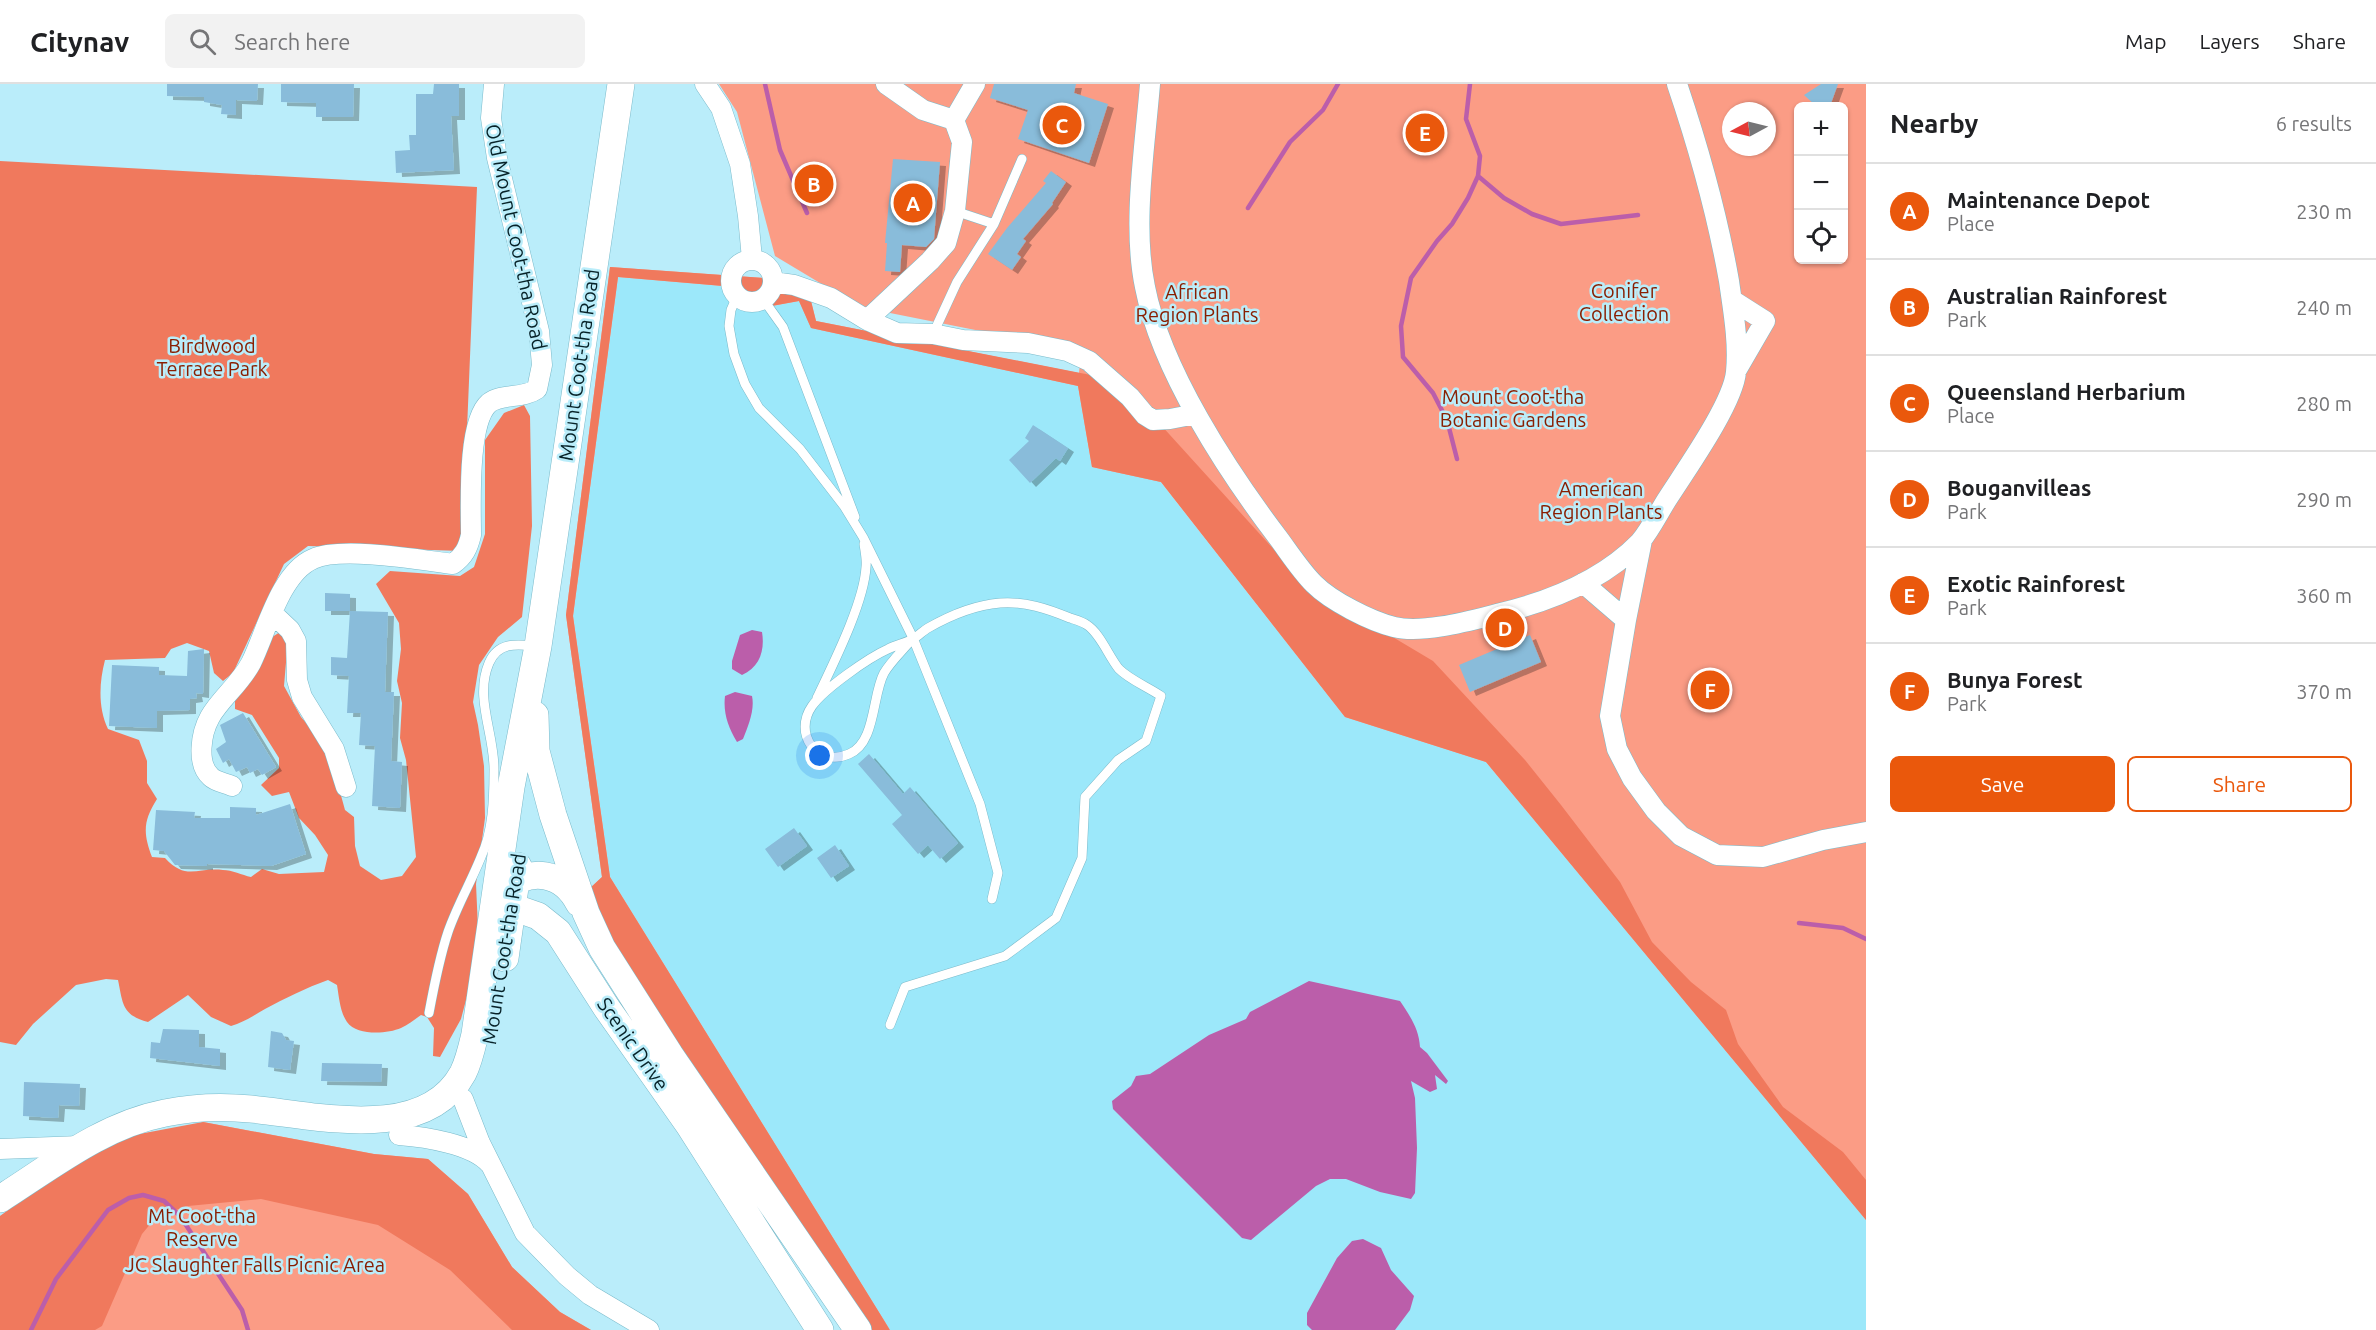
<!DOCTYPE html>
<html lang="en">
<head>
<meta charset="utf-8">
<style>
	:root { --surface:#fff; --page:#f2f2f2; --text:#202124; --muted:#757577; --line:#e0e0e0; --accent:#ea580c }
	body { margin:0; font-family:Ubuntu,sans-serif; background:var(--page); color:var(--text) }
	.controls { position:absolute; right:18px; top:18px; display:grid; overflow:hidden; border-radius:9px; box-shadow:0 2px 4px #0004 }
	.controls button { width:54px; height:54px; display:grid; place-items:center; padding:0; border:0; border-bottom:2px solid var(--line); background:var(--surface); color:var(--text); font:30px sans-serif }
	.compass { position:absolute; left:1722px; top:18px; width:54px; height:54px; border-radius:50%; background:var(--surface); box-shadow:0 2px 4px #0004; rotate:263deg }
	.you { position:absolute; left:820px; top:672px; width:21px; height:21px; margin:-15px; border:4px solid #fff; border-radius:50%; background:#1a73e8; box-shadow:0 0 0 9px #1a73e833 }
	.badge { display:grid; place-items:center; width:39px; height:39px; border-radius:50%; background:var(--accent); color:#fff; font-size:20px; font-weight:700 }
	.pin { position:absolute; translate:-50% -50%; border:3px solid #fff; box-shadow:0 2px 6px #0006 }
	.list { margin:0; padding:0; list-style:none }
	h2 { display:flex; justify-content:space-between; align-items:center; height:78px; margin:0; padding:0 24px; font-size:26px }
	h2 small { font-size:20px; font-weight:400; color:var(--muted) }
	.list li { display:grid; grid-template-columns:39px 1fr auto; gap:18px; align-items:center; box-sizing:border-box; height:96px; padding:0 24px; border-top:2px solid var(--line) }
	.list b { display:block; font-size:22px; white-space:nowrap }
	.list p { margin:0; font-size:20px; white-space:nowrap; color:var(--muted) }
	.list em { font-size:20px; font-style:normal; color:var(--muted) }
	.actions { display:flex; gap:12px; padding:18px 24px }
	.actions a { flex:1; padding:14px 0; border:2px solid var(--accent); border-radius:9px; text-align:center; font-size:21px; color:var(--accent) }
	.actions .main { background:var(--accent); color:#fff }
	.icon { flex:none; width:33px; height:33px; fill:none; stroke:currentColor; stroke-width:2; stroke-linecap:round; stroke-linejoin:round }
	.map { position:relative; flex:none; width:1866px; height:1246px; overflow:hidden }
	header { display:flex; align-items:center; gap:36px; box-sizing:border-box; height:84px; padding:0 30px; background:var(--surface); border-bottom:2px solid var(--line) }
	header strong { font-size:28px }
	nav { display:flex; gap:33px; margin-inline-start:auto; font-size:21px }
	.search { width:420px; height:54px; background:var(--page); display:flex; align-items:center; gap:15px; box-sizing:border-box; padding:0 21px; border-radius:9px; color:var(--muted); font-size:22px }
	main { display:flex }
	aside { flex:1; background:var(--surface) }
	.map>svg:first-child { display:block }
	.built { fill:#9ce8fa }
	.green { fill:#fb9c85; fill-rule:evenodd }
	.forest { fill:#f0795d }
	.water { fill:#bb5eaa }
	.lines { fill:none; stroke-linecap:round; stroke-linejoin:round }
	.stream { stroke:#bb5eaa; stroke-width:4.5 }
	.building { fill:#89bcda; filter:url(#shadow) }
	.service-casing { stroke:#7abaca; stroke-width:10 }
	.minor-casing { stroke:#7abaca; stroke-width:21 }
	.secondary-casing { stroke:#7abaca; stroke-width:28 }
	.service { stroke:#fff; stroke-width:9 }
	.minor { stroke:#fff; stroke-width:20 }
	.secondary { stroke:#fff; stroke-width:27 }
	.labels { text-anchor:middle; stroke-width:5; stroke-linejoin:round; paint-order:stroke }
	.street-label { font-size:20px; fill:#072228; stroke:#baedfa }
	.park-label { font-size:20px; fill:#891e01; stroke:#baedfa }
</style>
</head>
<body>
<header>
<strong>Citynav</strong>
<div class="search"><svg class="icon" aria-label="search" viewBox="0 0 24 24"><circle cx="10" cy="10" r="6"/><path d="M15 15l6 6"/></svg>Search here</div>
<nav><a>Map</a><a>Layers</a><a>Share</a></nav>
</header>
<main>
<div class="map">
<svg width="1866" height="1246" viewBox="0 0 1866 1246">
	<defs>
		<filter id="shadow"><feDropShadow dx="6" dy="4" stdDeviation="0" flood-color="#0004"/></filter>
	</defs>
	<rect width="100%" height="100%" fill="#baedfa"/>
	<path class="built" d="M618,193L723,202L732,219L744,227L799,217L812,244L1078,302L1092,383L1160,397L1345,633L1486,678L1866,1136V1246H890L610,793L573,532Z"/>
	<path class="green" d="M719,0H1866V1136L1486,678L1345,633L1161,398L1092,383L1078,302L811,244L799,217L744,227L732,219L723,202L618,193L573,532L610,793L890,1246L588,806L602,793L566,531L610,183L806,197L816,237L1079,289L1081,267L860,223L775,172L737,28ZM1798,22H1844V176H1798ZM1731,27H1767V63H1731Z
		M203,1038L374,1070L428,1075L468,1110L512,1183L560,1228L591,1246H0V1132Z"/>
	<path class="forest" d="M0,77L477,103L462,467L308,462L284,480L233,589L223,597L214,589L209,567L187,559L171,565L165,574L105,576C99,599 98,624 108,645L139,656L147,677V699L157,715C143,737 143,749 152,773L165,774C186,797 197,783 223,786C232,786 242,791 251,793L262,785L279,790L324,788L328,771L315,751L299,734L289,708L272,712L261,701L279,684V674L252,631L235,625V616L251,590L266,557L280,548L288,555L284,602L301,633L314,648L334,686L345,726L354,733L355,762L360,782L381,796L402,792L416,773L406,676L400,654L402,619L397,597L401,565L399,539L376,500L390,487L460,492L474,483L485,450V356L504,329L524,321L530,332L532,442L522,533L498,553L479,581L473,618L478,641L484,682L485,734L476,800L479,867L461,935L440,973L433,972L434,944L427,933L421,931C415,935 408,941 401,944C387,950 357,952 347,938C340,928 339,913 337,901L328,896C306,904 285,914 265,925C253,932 244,938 231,942L211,933L188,911L148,938C122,931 123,920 118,896L106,895L76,901L33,940L16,961L0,958Z
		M610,183L806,197L816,237L1121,297L1307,502L1433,577L1525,676L1561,721L1620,798L1652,858L1691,898L1726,926L1738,960L1783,1023L1843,1068L1866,1096V1136L1486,678L1345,633L1161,398L1092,383L1078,302L811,244L799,217L744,227L732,219L723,202L618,193L573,532L610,793L890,1246H871L608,855L588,806L602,793L566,531Z
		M203,1038L374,1070L428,1075L468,1110L512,1183L560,1228L591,1246H512L450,1186L378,1141L261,1115L188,1122L157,1132L142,1150L102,1242L95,1246H0V1132L79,1074L134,1051Z"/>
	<path class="water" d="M752,546L762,548C765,566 760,583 742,591L732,585V577L740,551Z
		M735,608L752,612C755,626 748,642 743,655L737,658C728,643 723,629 725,612Z
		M1309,897L1400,917C1410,932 1419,945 1420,963L1427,969L1448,997L1446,1000L1435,991L1437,1005L1430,1008L1411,997L1415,1014L1417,1064L1415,1109L1411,1115L1380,1108L1346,1095H1330L1316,1102L1251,1156L1242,1154L1113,1025L1112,1017L1131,1002L1136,992L1150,990L1209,951L1246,935L1250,928Z
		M1363,1155L1381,1164L1391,1186L1414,1212L1410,1226L1395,1246H1312L1307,1241V1229L1337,1174L1352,1157Z"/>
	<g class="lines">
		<path class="stream" d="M765,0L780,66L807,129
			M1478,92L1504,114L1532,130L1561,140L1638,131
			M1248,124L1290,58L1323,26L1338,0
			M1457,375L1447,336L1433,309L1403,273L1401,242L1411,194L1437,157L1452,140L1468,114L1478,92L1480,72L1466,35L1470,0
			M1799,839L1843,844L1866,855
			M31,1246L56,1195L108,1126L129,1114L143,1111L164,1117L180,1132L242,1226L248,1246"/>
	</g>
	<path class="building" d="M167,0H258L257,17L236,16V31L221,30L222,21L204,18V13L167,12Z
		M281,0H354L353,33H316V19L281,18Z
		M434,0H459V32H451L454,86L396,89L395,67L410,66L409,51H416V10H433Z
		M994,0H1076L1074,9L1108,20L1089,79L1018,55L1028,26L990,14Z
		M1821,0H1838L1830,22H1816L1804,11Z
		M893,75L940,78L934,155L926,163L902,161L900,188L885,187L887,159H885Z
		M1051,87L1066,98L1052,119L1053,120L1023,155L1026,157L1017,170L1021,173L1012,186L988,170L1007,144L1046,99L1043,97Z
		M1033,341L1068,364L1060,377L1056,374L1030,399L1009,376L1029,357L1025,354Z
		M325,509L350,510V527H325Z
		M350,527L388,528L385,608H394L391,677L402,678L400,724L372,722L375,662L359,661L361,629H347L349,592L331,591V573L347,574Z
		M1530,551L1541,578L1470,608L1459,581Z
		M204,565L203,610L196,609L197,614L190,615V626L157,627V644L109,642L112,581L159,583V591L187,592L188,567Z
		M243,629L276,683L262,691L258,685L250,689L247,683L236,688L229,675L223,679L216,665L226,658L220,641Z
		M869,670L903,710L910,703L958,759L940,775L928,761L918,770L892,740L902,731L858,680Z
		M290,720L306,770L271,782L207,780V782L175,781L164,767L153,766L156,726L195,728L194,734H230V723L256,724V731Z
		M794,744L807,762L778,783L765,765Z
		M835,761L849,782L831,794L817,774Z
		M163,945L199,946V963L220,965V982L150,974L151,958L160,959Z
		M271,947L282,949L286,956L294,957L290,986L268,983Z
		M322,979L382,980L381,998L321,997Z
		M24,998L80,1000L79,1022L59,1021L58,1034L23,1032Z"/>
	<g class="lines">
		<defs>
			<path id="service" d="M955,127L994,140
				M737,212L731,226L729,242L734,270L745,300L759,324L800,365L844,422L863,453L913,554L980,720L998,789L992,815
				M763,215L783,243L855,433
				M933,250L957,198L994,140L1022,75
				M817,614C833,580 864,519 866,483C867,476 865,467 864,460
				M429,929C434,902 439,875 448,848C457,822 471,798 481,773C493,747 494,715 494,687C495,651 474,614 489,579C498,558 516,560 535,562
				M890,941L905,903L1005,872L1056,834L1082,774L1085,713L1118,676L1146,657L1161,612C1148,603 1130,596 1119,585C1109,573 1100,549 1087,541C1083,538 1076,536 1070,534C1048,525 1025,517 1000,519C976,521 949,532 928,544C923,547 918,552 913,555C905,559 896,561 888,565C868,574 824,605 812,622C793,649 816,684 849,670C876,659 872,611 884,589C891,577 904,565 913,554"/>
			<path id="minor" d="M705,0L721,24L740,80L748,132L752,175
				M1150,0C1145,63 1132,141 1145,203C1161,286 1228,388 1279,455C1290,470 1301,487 1314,500C1331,517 1370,537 1394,543C1422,550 1469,537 1497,530C1548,518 1603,496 1640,458C1650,446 1658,430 1666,417C1685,387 1733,320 1736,288C1739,258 1733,226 1729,197C1717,129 1699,65 1677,0
				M954,36L975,0
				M731 197a21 21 0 1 1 42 0a21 21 0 1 1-42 0Z
				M773,198L794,201L831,214L867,236L897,249L933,250L963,256L1028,259L1067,267L1089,277L1130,313L1145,331L1153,336L1170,335L1196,330
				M1732,216L1765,237L1736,287
				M867,236L930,177L946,159L955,127L962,58L954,36L923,26L886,0
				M1583,499L1626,536L1642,456
				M272,529L290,546L296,557L297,596L302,613L334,665L346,703
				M1626,536L1610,632L1617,665L1632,694L1656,727L1681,752L1717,771L1763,773L1823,756L1866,748
				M232,702C226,699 216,698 211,693C196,680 201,649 210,633C220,615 240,600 251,579C266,549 280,489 313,475C341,462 421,476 453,480C464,472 468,464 471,451C471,421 467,338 489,319C502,309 523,315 537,305L542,281L539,247L497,74L491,34L494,0
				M463,1015L480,1059L525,1149L567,1192L590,1211L649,1246
				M399,1051C425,1053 473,1060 490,1080
				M0,1065L81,1062"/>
			<path id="secondary" d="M535,631L536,667L553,731L586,829L602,864L670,971L858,1246
				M504,806C530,782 563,788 579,819
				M495,817L538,832L558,848L606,923L689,1041L820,1246
				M505,874L518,782
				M0,1115C52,1082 103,1041 165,1029C194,1023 222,1022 251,1025C315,1031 425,1060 463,989C469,977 472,963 475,950L511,703L538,562L621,0"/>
		</defs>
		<use href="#service" class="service-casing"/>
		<use href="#minor" class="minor-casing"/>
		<use href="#secondary" class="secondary-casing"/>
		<use href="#service" class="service"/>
		<use href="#minor" class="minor"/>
		<use href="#secondary" class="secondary"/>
	</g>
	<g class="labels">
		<g class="street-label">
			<text transform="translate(516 153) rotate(78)" y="7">Old Mount Coot-tha Road</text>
			<text transform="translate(579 281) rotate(-82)" y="7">Mount Coot-tha Road</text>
			<text transform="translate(504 865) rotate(-81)" y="7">Mount Coot-tha Road</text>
			<text transform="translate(633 960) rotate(55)" y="7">Scenic Drive</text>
		</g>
		<g class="park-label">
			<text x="1624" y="214">Conifer<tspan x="1624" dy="23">Collection</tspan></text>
			<text x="1197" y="215">African<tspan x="1197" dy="23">Region Plants</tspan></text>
			<text x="212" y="269">Birdwood<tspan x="212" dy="23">Terrace Park</tspan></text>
			<text x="1513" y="320">Mount Coot-tha<tspan x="1513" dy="23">Botanic Gardens</tspan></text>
			<text x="1601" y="412">American<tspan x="1601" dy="23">Region Plants</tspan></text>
			<text x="202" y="1139">Mt Coot-tha<tspan x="202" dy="23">Reserve</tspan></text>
			<text x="255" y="1188">JC Slaughter Falls Picnic Area</text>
		</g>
	</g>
</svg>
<div class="controls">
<button>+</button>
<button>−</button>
<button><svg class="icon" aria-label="locate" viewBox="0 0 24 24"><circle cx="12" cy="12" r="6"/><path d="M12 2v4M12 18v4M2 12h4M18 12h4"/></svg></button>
</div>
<svg class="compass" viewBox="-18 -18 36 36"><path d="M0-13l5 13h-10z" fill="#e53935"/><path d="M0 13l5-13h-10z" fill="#757577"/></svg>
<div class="you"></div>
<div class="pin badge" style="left:913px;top:119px">A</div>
<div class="pin badge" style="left:814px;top:100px">B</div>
<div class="pin badge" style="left:1062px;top:41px">C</div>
<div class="pin badge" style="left:1505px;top:544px">D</div>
<div class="pin badge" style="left:1425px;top:49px">E</div>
<div class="pin badge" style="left:1710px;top:606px">F</div>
</div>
<aside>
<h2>Nearby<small>6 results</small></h2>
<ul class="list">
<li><span class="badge">A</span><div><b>Maintenance Depot</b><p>Place</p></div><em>230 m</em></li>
<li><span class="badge">B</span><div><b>Australian Rainforest</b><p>Park</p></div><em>240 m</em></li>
<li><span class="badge">C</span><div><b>Queensland Herbarium</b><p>Place</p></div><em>280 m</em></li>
<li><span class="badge">D</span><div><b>Bouganvilleas</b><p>Park</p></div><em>290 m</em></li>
<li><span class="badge">E</span><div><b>Exotic Rainforest</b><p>Park</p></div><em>360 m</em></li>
<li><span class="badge">F</span><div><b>Bunya Forest</b><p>Park</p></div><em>370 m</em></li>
</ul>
<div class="actions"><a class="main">Save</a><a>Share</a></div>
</aside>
</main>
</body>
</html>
